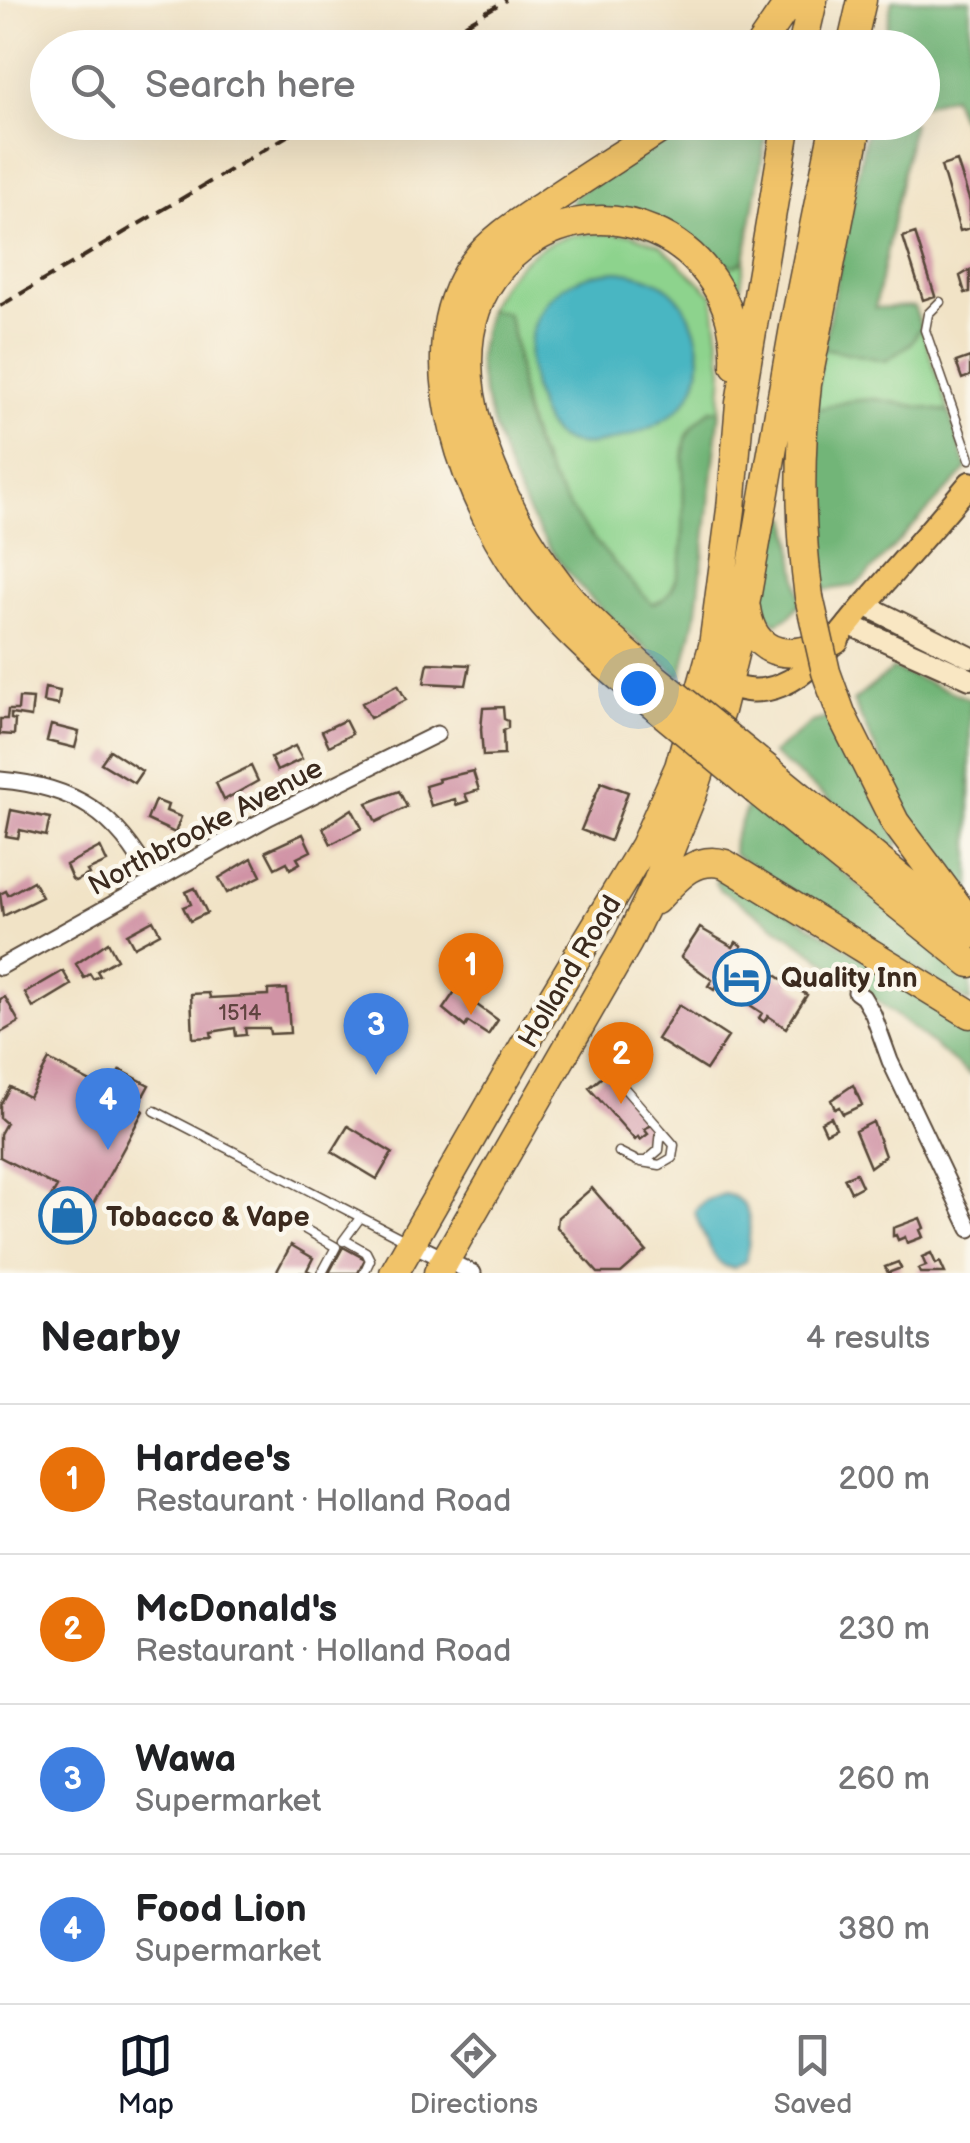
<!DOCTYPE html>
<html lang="en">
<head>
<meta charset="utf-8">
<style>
	:root { --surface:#fff; --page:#f6f6f6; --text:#202124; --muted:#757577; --line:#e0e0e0; --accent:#111827 }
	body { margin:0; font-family:"Balsamiq Sans",sans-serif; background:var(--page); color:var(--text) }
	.you { position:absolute; left:638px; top:688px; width:35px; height:35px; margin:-25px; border:8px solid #fff; border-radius:50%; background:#1a73e8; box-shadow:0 0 0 15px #1a73e833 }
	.badge { display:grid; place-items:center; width:65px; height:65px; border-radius:50%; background:var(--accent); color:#fff; font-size:32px; font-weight:700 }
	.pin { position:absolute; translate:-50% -82px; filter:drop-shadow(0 2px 5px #0008) }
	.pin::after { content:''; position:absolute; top:52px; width:35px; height:30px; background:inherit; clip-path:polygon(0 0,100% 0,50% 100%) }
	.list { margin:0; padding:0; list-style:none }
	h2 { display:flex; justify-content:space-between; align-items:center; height:130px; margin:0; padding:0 40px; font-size:42px }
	h2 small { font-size:32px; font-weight:400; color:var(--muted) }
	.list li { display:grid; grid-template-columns:65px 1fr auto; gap:30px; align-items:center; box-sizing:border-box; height:150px; padding:0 40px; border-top:2px solid var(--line) }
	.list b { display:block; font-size:38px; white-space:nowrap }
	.list p { margin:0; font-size:32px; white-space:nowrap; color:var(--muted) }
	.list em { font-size:32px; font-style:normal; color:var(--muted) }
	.icon { flex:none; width:55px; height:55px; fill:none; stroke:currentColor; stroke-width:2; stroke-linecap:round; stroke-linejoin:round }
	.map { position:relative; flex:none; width:970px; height:1273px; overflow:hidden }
	.search { position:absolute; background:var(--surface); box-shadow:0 10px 40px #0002; left:30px; right:30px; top:30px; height:110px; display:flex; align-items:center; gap:25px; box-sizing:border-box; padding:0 35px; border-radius:55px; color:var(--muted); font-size:38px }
	.sheet { height:730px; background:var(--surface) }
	nav { display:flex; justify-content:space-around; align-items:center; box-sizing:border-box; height:140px; border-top:2px solid var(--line); background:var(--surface); font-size:28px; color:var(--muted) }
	nav a { display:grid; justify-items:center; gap:5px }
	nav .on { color:var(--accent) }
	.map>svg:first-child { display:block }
	.green { fill:#8dd38d; stroke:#647e56; stroke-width:2.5 }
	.forest { fill:#72b578; stroke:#56704b; stroke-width:2.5 }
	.water { fill:#48b6c2; stroke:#427070; stroke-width:2.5 }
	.building { fill:#d093a5 }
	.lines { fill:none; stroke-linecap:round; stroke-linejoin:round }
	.lane-casing { stroke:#564637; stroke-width:11 }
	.street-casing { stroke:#564637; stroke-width:19 }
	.secondary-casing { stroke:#564637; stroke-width:24 }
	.primary-casing { stroke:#564637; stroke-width:26 }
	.highway-casing { stroke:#564637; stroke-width:31 }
	.lane { stroke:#fff; stroke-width:8 }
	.street { stroke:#fff; stroke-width:15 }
	.secondary { stroke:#f9e7c3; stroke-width:20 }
	.primary { stroke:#f1c369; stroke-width:22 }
	.highway { stroke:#f1c369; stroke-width:28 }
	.rail { stroke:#3b2a1e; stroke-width:4; stroke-dasharray:15 8; stroke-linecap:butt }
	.highway-bridge-casing { stroke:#564637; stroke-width:31; stroke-linecap:butt }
	.highway-bridge { stroke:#f1c369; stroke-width:28 }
	.labels { text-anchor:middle; stroke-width:9; stroke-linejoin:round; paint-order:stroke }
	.number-label { font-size:22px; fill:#604440 }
	.street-label { font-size:28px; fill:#3b2a1e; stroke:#fbf7ec }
	.poi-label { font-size:28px; font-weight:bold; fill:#3b2a1e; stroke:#fbf7ec; text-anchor:start }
</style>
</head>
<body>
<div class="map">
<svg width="970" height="1273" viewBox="0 0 970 1273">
	<rect width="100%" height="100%" fill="#fbf7ec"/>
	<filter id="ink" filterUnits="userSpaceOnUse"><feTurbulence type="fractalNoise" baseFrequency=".01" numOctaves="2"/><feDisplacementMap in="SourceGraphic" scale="20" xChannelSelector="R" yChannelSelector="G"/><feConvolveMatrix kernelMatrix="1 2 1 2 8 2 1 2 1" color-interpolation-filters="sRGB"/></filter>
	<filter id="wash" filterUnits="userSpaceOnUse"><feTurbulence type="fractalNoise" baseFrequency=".0048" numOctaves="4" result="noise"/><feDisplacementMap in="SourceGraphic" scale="40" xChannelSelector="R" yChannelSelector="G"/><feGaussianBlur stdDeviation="2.25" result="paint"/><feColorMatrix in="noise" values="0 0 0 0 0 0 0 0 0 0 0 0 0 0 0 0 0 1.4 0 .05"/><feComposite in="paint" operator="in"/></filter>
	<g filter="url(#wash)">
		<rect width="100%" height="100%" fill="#f1e3c6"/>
		<path class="green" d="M630,234L660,245L713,295L723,370L720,410L711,409C703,417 689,428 686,439C676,474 700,597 652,604C601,551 542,487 525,412C517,380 519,345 507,313L488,310C502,275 536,242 574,235C592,232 612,234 630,234Z
			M705,254L719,263L736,266L745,259L738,304L729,284Z
			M921,327L949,412L875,399L814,410L823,348L910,344Z"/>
		<path class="forest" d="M892,0H970L969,138L952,96L923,105L922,48L883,47Z
			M686,123H768L745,259L736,266L719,263L705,254L574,211L571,202L574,195Z
			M868,123H913L875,308L914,306L921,327L910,344L886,361L823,348Z
			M488,310L507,313C518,345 517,379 524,412C541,485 602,552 652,604C700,596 676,474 686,439C689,428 703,417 711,409L720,410L697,610L681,677C589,604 534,553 497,437C490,414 480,387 478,363C478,346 485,326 488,310Z
			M875,399L949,412L967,469L864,578L853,586L825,590L814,528V410L849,401Z
			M778,517L789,518L801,602L790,616L776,623L764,613L760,601L769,523Z
			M893,669L970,699V898L912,825L853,701Z
			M831,717L900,843L891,849L772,754L812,722Z
			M755,800L970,976V1003L733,854L734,839L748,804Z
			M725,872L970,1025V1075C889,1009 809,945 720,890L715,882Z"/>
		<path class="water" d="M618,271C651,275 675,285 690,317C719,385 681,422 618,439C600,444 576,449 559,438C544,428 538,407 534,392C518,324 546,275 618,271Z
			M724,1194C758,1200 750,1235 746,1261L734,1268C727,1267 724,1267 719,1262C713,1256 695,1219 695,1210L704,1201Z"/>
		<g id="blocks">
			<path class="building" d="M957,161L970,202V228L960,231L941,166Z
				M915,233L935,296L923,300L903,237Z
				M970,270V292L965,293L960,276Z
				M970,357V376L962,379L956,362Z
				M428,663L470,665L466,685L424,683Z
				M398,685L406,700L370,718L362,703Z
				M45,688L60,691L58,705L43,702Z
				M19,698L33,699L31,717L11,714V719L15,720L14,735L0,734V719H7L8,710H18Z
				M503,707L504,719L508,721V728L503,730L504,755L483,756L481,729L483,708Z
				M345,720L352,734L329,746L322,731Z
				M51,725L79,732L75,748L47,741Z
				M295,746L302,759L277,771L271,758Z
				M110,750L142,771L134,783L101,763Z
				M251,766L258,781L224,800L216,783Z
				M473,771L479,790L465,794L468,801L456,805L455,799L431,806L425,786L439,782L438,779Z
				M601,782L628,792L610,841L581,830Z
				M399,791L407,807L376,822L367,803Z
				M155,800L168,805L166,811L181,817L175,833L147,820Z
				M352,809L362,828L331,844L323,828Z
				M11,810L50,818L46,836L20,830L18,838L6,836Z
				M303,834L311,851L297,858L300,863L290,869L287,862L275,868L266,851Z
				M100,847L107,862L87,871L89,874L75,881L72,879L66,865Z
				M252,858L261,876L227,893L219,878Z
				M33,881L42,897L3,916L0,894L6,891L8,895Z
				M195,888L207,913L190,921L183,907L191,904L186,892Z
				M153,920L160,933L134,947L127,934Z
				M700,928L733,947L736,942L742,946L739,951L768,970L783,980L787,975L793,979L789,984L807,995L786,1028L768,1016L764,1022L759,1018L762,1013L718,984L714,990L708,986L712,980L681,957Z
				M108,942L117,959L97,971L100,976L93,979L90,974L84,978L76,964Z
				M63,971L71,985L33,1008L25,993Z
				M287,989L290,1033L270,1034L269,1028H245L246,1035L236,1036L235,1028L211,1032L212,1037L193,1038L191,994L209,993L210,998L268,995V990Z
				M456,990L498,1020L488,1035L468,1022L465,1027L443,1009Z
				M5,997L19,1022L0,1033V999Z
				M679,1005L728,1037L706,1070L657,1039Z
				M49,1060L108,1091L120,1070L149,1085L137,1107L143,1111L127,1142L92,1206L86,1203L73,1228L43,1211L57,1187L0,1157V1134L6,1123L0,1118V1105L10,1087L29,1097Z
				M607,1073L652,1125L644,1129L648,1134L640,1140L638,1137L635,1140L589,1088Z
				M853,1085L862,1105L843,1114L839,1107L835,1109L831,1100Z
				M831,1117L836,1128L826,1133L821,1122Z
				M873,1122L885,1156L870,1167L855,1131Z
				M348,1126L392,1153L377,1179L332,1152Z
				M856,1173L862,1186L851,1192L844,1178Z
				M592,1188L646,1251L621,1273H598L557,1227L558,1217Z
				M920,1218L924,1228L920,1230L923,1237L907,1243L905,1237L898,1240L896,1235L893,1236V1228Z
				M291,1245L313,1258L307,1270L313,1273H276Z
				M343,1247L365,1259L358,1273H329Z
				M931,1253L936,1264L940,1262L945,1273H920L918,1269L926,1266L922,1257Z
				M898,1262L901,1268L888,1273L885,1267Z"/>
		</g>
	</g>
	<g filter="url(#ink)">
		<use href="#blocks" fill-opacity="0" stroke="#564637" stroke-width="2.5"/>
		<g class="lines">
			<defs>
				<path id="lane" d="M940,302L928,314L925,330L970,459
					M598,1058L661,1130L659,1150L646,1161H637L619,1152
					M155,1111L405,1240
					M641,1162L660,1165L672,1158L674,1145L661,1130
					M282,1216L336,1247L322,1273
					M345,1240L366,1252L370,1260L364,1273
					M343,1241L360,1218"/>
				<path id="street" d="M0,780C74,786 118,814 152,881
					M0,967L269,817L437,734
					M856,992L863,997L873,1014L890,1061L970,1229
					M411,1243L473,1273"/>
				<path id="secondary" d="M865,605L970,657
					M848,624L970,679"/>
				<path id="primary" d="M714,680C737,690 757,695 781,685C818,670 843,629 869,600C903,561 937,523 970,483"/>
				<path id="highway" d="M758,48L791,0
					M802,48L813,0
					M851,48L862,0
					M809,597C799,525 799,456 807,384L858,122
					M746,608C754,662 795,659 835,640
					M649,673C619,646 587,620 562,588C501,510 423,356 501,267C588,169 741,236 735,365
					M642,696C602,663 564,630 532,590C470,511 407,354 473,264C493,237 522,220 549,202C590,174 631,149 671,122
					M842,716L895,822L962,912
					M766,768L970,935
					M758,792L970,963
					M656,900C676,879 694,855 725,864L970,1014
					M394,1273L536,1025L644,846L679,767L713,646L731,509L740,403L787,122
					M438,1273L628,942L657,882L693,793L720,711L742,622L796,316L835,122"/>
			</defs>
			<use href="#lane" class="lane-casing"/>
			<use href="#street" class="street-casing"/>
			<use href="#secondary" class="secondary-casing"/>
			<use href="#primary" class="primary-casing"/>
			<use href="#highway" class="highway-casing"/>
			<use href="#lane" class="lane"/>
			<use href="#street" class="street"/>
			<use href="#secondary" class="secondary"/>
			<use href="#primary" class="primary"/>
			<use href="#highway" class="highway"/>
			<path class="rail" d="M425,48L506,0
				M0,306L311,122"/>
			<defs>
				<path id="highway-bridge" d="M809,597L826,672L842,716
					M649,673L766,768
					M642,696L758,792"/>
			</defs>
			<use href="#highway-bridge" class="highway-bridge-casing"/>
			<use href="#highway-bridge" class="highway-bridge"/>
		</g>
	</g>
	<defs>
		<symbol id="hotel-ring" viewBox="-11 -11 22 22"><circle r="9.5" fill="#fbf7ec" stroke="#1f6fb2" stroke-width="1.5"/><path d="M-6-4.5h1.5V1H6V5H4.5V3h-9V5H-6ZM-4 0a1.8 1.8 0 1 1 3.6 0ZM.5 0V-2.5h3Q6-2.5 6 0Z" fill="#1f6fb2"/></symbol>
		<symbol id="shop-ring" viewBox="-11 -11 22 22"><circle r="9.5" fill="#fbf7ec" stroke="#1f6fb2" stroke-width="1.5"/><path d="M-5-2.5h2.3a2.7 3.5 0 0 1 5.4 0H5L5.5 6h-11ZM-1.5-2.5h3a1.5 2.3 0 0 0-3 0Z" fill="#1f6fb2"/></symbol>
	</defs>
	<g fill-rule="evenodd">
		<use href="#hotel-ring" x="710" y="946" width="63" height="63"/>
		<use href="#shop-ring" x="36" y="1184" width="63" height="63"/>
	</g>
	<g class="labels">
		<g class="number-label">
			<text x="240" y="1020">1514</text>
		</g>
		<g class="street-label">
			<text transform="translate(205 826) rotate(-28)" y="10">Northbrooke Avenue</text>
			<text transform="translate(569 971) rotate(-59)" y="10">Holland Road</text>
		</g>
		<g class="poi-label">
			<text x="781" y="987">Quality Inn</text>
			<text x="106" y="1226">Tobacco &amp; Vape</text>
		</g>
	</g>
</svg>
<div class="you"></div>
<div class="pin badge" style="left:471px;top:1015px;background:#e8710a">1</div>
<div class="pin badge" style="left:621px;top:1104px;background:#e8710a">2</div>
<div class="pin badge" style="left:376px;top:1075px;background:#3f7fe0">3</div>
<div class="pin badge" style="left:108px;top:1150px;background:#3f7fe0">4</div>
<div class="search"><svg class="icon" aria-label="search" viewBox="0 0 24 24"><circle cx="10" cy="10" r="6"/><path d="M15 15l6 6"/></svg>Search here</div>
</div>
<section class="sheet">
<h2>Nearby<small>4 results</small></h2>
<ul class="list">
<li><span class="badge" style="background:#e8710a">1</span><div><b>Hardee's</b><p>Restaurant · Holland Road</p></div><em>200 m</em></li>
<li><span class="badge" style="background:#e8710a">2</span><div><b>McDonald's</b><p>Restaurant · Holland Road</p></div><em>230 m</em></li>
<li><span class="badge" style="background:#3f7fe0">3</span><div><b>Wawa</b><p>Supermarket</p></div><em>260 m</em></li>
<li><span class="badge" style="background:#3f7fe0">4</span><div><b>Food Lion</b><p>Supermarket</p></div><em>380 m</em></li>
</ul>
</section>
<nav>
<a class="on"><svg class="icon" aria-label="map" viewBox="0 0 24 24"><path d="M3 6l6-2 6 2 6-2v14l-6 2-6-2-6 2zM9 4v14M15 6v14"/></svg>Map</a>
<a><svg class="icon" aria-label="directions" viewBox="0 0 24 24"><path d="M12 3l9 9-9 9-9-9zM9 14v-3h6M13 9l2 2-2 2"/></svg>Directions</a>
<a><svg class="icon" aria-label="saved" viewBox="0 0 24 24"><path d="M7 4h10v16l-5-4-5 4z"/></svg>Saved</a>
</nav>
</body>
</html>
